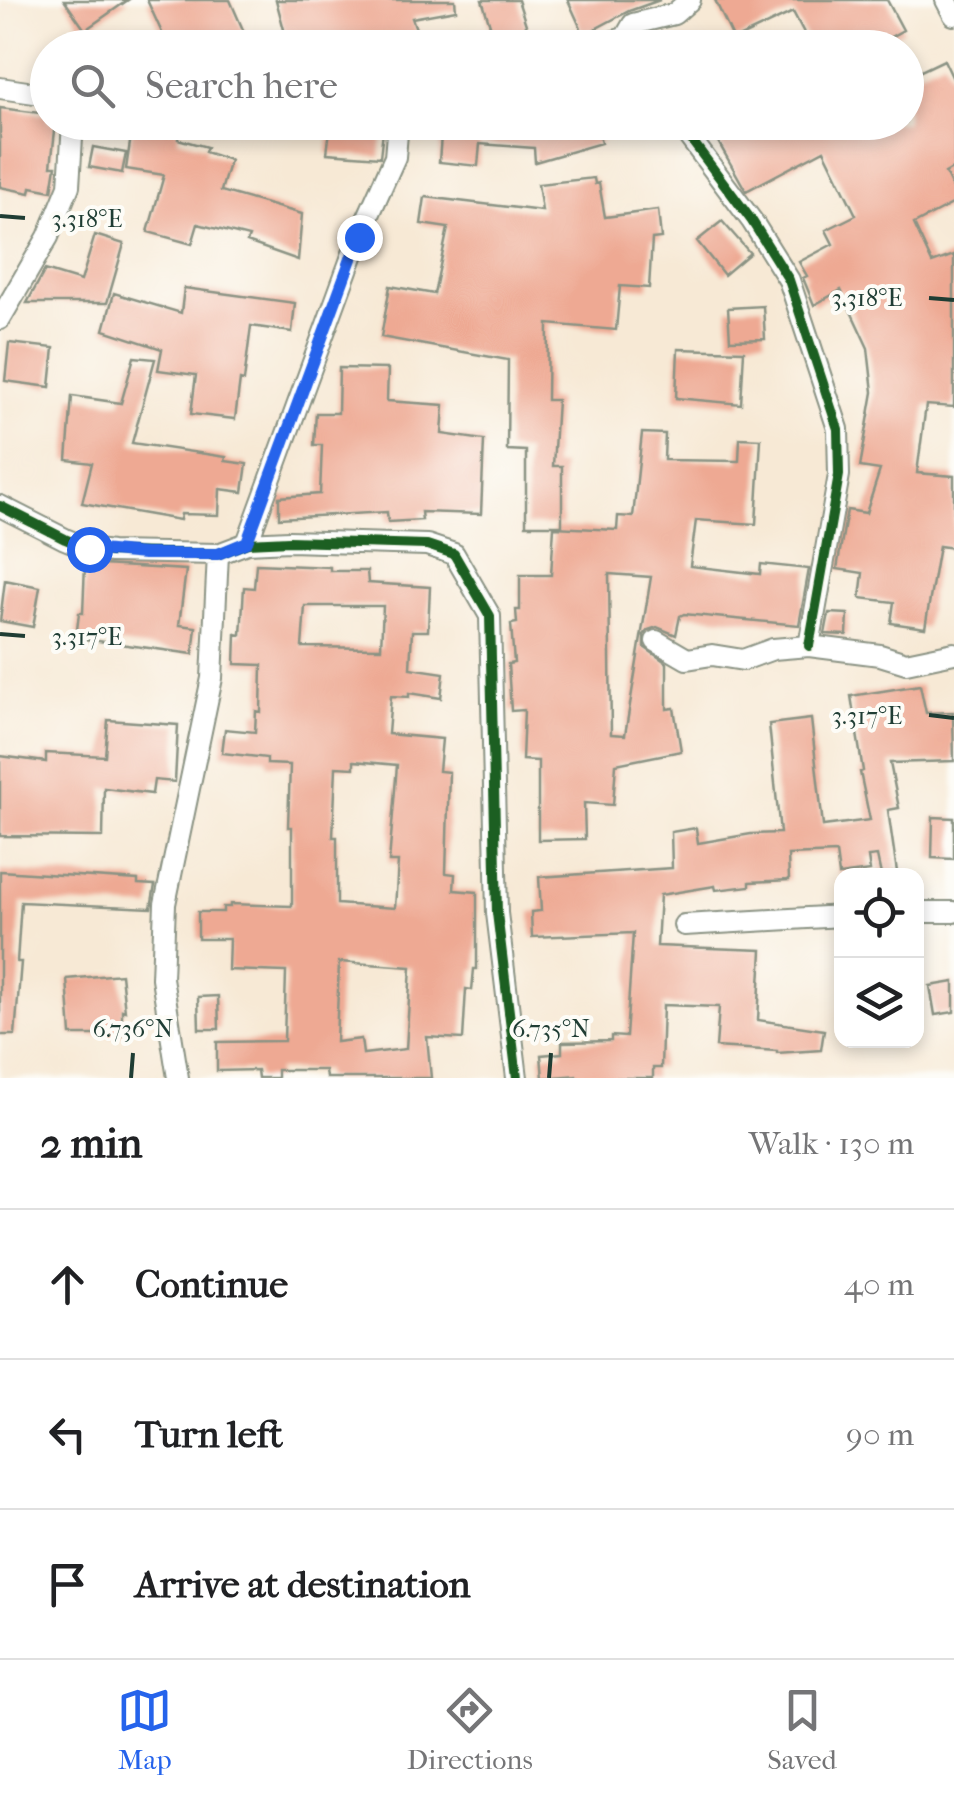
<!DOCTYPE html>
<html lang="en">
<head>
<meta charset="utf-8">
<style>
	:root { --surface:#fff; --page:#f6f6f6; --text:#202124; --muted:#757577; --line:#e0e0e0; --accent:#2563eb }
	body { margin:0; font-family:"IM FELL French Canon",serif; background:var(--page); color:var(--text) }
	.controls { position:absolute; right:30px; bottom:30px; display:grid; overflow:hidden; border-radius:20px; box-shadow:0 5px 15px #0003 }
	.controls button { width:90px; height:90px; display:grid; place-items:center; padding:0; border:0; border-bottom:2px solid var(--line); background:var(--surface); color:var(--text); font:50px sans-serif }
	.stop { position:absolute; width:30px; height:30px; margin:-22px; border:8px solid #2563eb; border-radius:50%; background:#fff }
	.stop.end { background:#2563eb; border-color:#fff; box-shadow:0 2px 10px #0008 }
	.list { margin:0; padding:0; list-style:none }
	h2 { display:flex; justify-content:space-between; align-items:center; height:130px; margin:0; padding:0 40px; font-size:42px }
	h2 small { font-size:32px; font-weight:400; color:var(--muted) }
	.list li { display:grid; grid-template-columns:65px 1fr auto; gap:30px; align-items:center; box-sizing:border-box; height:150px; padding:0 40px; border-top:2px solid var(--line) }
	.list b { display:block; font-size:38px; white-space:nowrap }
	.list em { font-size:32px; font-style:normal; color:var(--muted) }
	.icon { flex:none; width:55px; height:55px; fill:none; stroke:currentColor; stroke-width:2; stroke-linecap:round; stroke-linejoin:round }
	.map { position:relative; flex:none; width:954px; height:1078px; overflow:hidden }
	.search { position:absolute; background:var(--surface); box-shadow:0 5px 15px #0003; left:30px; right:30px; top:30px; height:110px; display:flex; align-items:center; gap:25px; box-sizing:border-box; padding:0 35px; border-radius:55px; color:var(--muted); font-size:38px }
	.sheet { height:580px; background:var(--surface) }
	nav { display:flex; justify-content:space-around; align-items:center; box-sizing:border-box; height:140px; border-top:2px solid var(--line); background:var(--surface); font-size:28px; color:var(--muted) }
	nav a { display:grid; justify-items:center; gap:5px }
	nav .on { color:var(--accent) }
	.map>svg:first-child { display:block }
	.building { fill:#eea993; fill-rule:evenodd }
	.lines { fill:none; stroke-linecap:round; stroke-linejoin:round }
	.minor-casing { stroke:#8b9384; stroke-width:24 }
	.minor { stroke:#fff; stroke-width:20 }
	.cycleway-casing { stroke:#fdfcf7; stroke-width:16 }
	.cycleway { stroke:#1b5e20; stroke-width:10 }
	.route { stroke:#2563eb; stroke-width:12 }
	.ticks { fill:none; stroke:#1f3d34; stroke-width:4 }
	.ticks-label { font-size:25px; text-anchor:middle; fill:#1f3d34; stroke:#fdfcf7; stroke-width:8; stroke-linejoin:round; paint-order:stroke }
</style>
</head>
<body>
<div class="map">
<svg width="954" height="1078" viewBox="0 0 954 1078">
	<rect width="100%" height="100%" fill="#fdfcf7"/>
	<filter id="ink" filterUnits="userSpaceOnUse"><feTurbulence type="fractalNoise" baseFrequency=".01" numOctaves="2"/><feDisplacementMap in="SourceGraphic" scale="20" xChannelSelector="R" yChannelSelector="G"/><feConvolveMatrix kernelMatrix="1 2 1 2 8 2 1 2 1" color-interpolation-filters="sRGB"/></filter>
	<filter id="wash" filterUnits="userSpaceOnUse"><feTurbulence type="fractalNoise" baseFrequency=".0048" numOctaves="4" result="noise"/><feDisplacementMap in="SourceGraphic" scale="40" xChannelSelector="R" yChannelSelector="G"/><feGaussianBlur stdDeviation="2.25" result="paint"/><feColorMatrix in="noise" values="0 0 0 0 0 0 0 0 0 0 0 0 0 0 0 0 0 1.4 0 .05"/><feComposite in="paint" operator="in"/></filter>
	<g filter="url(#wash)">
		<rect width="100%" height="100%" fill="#f7e9d5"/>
		<g id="blocks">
			<path class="building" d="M64,0H128L85,30Z
				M147,0H230L251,48H169Z
				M276,0H455L456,10L412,18L419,37L392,47L390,40L368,48H355L352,40L326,48H289Z
				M482,0H518L528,31L495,41Z
				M568,0H660L629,11L593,30L582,31Z
				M715,0H887L903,30L871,48H812L793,12L734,40Z
				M944,60L954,81V168L945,173L954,191V203L914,224L932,263L954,255V407L926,405L917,473L954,476V548L939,546L925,628L891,623L894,602L860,598L863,573L837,569L847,510L866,513L880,470L860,467L873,392L868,348L841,290L814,305L803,278L807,276L799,262L833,244L826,230L856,215L824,150L746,191L707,122H906V78Z
				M0,108L48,114V122H56L51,166H56L52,191L31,187L30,193L0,187Z
				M331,122H384L380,157L327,153Z
				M442,122H512L511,133L548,122H595L601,143L535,162L534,148L480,144L478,166L439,162Z
				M133,123L179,130L178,139L207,147L205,152L230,160L221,191L302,214L298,260L247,242L249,237L198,224L192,244L148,232L164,175L126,169Z
				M93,147L126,153L122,173L89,167Z
				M594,178L595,184L599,183L605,217L658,210L661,238L652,239L649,288L620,286L616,330L548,324L547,400H557L553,466H562V525H526V451L507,450L508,360L381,337L390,286L434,294L448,228L421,224L425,197L542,211L538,184Z
				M722,221L750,253L724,275L697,241Z
				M95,235L124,244L107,303H27L45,270L81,281Z
				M184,288L295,303L292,332L251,326L244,381L240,380L235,419L191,414L196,375L158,370L162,349L104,330L114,293L181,313Z
				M763,306L765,339L730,340L728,308Z
				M9,343L54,348L50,387L5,381Z
				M678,349L744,351L741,404L676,398Z
				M134,357L155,359L132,443L226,457L225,461L247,464L243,492L220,489L219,515L181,514L180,520L82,503L92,463L67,460L72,396L121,403Z
				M339,368L388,369L387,401L444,405L442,434L484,440L481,514L421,512L422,520L388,522L387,512L279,518V497L320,494L322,445H314L316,413H338Z
				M642,433L665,434L664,460L739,461L740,438L761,439L756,524L696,520L690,566L760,574L761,564L809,569L799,625L684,614L680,616L676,635L657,627L648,630L644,635V647L667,663V709L674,708L681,751L616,764L613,805L584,803L585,839L538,840V761L522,760L524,710L511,711L508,664L514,663L511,624L517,623L516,610H520V575H551L554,527L617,530L618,516L633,517ZM609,574L651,577L625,735L611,734Z
				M85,564L186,570L179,625L196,627L193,654L76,638L79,613H83Z
				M256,564L330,567V571H367L368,583L430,587L428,631H412L410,668L444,673L441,698L409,693V697L391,696L388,734L442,739L439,771L449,772L446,873L455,874L454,890L477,892V969H474L472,990L466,989L463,1039L427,1037L431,1078H326L325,1070H277V1078H258L257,1070L217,1071V1042L284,1041L286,972L228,970L229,939H198V912H223V907H230V904L292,906V827H288L290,765L267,764V758L222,753L225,729L255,732L256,711L261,712L262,665L235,664L236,634L241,635L244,587L254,588ZM305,606H383L381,648L302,647ZM354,761L397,765L389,862H398L395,908L337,904V837H333L336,767L354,768ZM339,962L411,967L406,1049L363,1054L361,1039L336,1042Z
				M5,580L40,587L33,627L0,621Z
				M829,613L848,614L847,635L825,634Z
				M920,685L926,713L953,712L954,761L890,763L899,808L888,810L897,872L881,875L877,856L868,857L870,871L839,875L836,853L788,855L789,880L750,882V886L716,890L715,886L660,895L657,946L762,950L758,1020L824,1030L821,1050L777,1053V1051L716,1047L719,1007L663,1005L661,1068H653V1078H576V1075L543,1078L541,1055L562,1053V1042L611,1041V1036L626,1037L633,933L532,937L531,912L541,911L539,877L672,868L671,832L696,828L698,843L751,834L780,833L769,724L811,719L823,826L870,820L860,772L863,771L851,696Z
				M108,720L178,725L175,782L154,780L152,794L104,788L103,837L0,836V756L46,762V753L105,756Z
				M933,817L954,818V859L932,858Z
				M0,871L138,880V884L155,885L151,908L21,902L17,962H21L15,1035H0Z
				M121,974L125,1011L122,1010V1035H71L67,979Z
				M954,982V1012L935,1015L930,986Z
				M218,996L219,1029H199L198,997Z"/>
		</g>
	</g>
	<g filter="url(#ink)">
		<use href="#blocks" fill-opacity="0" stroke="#8b9384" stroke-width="2.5"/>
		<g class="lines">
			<defs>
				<path id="minor" d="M946,0L954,15
					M606,43L625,38L633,24L674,14L690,0
					M552,48L606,43L610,48
					M0,88L48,95
					M678,122L752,221L789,280L838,429L839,475L809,646
					M0,319L48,237L69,186L73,122
					M0,506L65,539L89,549L111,552L218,554L247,543L289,541L427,545L454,554L490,616L497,913L517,1078
					M247,543L359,237L395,157L398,122
					M656,641L687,659L712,655L743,660L773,649L809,646L880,655L906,663L954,653
					M916,912H954
					M684,925L842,916
					M178,1078L162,978L165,904L212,678L218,554"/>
			</defs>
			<use href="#minor" class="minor-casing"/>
			<use href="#minor" class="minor"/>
			<defs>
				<path id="cycleway" d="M678,122L752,221L789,280L838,429L839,475L809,646
					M0,506L65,539L89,549L111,552L218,554L247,543L289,541L427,545L454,554L490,616L497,913L517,1078"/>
			</defs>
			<use href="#cycleway" class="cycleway-casing"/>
			<use href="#cycleway" class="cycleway"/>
		</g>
	</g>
	<g class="lines" filter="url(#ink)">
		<path class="route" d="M89,549L144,554H218L247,542L359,237"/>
	</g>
	<path class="ticks" d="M0,216L25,218M929,298L954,300M0,634L25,636M929,715L954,718M131,1078L133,1053M549,1078L551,1053"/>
	<g class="ticks-label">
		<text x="87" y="227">3.318°E</text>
		<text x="867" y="306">3.318°E</text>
		<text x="87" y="645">3.317°E</text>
		<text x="867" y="724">3.317°E</text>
		<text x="133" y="1037">6.736°N</text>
		<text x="551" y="1037">6.735°N</text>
	</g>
</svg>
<div class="controls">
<button><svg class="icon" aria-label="locate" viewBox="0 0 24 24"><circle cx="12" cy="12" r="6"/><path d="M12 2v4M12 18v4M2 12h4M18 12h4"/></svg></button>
<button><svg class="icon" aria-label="layers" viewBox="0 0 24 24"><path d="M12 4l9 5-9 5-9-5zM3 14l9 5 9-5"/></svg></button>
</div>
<div class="stop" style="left:89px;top:549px"></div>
<div class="stop end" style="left:359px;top:237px"></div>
<div class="search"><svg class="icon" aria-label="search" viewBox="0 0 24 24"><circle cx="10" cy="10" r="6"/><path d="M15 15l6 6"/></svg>Search here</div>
</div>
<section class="sheet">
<h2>2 min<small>Walk · 130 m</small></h2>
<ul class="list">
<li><svg class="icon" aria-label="ahead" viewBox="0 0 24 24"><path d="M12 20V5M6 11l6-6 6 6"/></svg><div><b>Continue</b></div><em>40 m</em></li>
<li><svg class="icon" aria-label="left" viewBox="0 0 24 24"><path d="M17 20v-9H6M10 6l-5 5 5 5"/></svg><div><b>Turn left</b></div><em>90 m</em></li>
<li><svg class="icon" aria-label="arrive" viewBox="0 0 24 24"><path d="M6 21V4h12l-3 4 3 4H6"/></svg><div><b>Arrive at destination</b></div></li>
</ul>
</section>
<nav>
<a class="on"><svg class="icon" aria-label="map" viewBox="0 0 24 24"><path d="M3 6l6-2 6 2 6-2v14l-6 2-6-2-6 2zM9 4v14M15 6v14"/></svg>Map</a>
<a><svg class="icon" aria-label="directions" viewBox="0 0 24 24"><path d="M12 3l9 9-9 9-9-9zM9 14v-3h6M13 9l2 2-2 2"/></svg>Directions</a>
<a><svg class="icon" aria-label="saved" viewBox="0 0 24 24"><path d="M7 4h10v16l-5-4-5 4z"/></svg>Saved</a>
</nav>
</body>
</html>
